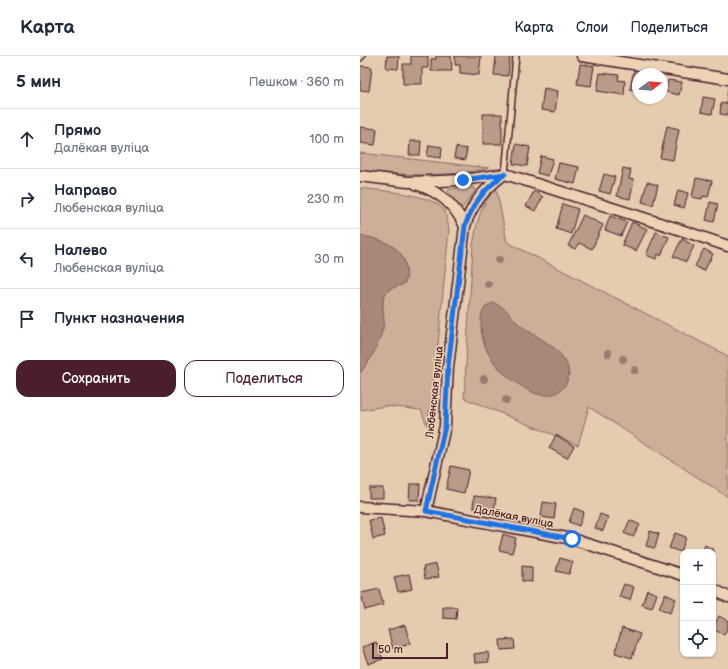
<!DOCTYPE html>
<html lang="ru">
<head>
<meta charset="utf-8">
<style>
	:root { --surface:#fff; --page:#f2f2f3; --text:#1f2937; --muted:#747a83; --line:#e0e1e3; --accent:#4a1f2b }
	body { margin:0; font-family:"Balsamiq Sans",sans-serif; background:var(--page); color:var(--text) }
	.controls { position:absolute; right:12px; bottom:12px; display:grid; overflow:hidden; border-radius:8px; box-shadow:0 1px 3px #0004 }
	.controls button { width:36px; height:36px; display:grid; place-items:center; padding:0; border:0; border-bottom:1px solid var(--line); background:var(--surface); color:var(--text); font:20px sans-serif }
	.compass { position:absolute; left:272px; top:12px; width:36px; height:36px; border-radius:50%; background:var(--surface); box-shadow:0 1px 3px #0004; rotate:74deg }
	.scale { position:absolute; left:12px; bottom:10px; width:76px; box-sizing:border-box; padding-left:4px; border:2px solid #4a1f2b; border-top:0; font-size:11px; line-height:14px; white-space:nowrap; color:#4a1f2b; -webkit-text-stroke:3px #edd3b4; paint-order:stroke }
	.stop { position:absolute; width:12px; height:12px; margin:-9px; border:3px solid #1a73e8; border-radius:50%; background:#fff }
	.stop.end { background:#1a73e8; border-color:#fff; box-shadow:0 1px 4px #0008 }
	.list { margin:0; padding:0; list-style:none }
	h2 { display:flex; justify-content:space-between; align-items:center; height:52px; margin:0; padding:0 16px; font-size:17px }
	h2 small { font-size:13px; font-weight:400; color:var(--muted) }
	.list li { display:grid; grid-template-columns:26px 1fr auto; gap:12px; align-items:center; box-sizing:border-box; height:60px; padding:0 16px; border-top:1px solid var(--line) }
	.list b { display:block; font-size:15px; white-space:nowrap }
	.list p { margin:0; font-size:13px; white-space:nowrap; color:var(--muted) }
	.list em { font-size:13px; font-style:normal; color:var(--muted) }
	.actions { display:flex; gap:8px; padding:12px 16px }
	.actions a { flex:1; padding:9px 0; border:1px solid var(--accent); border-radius:12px; text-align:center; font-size:14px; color:var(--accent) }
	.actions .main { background:var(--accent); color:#fff }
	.icon { flex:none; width:22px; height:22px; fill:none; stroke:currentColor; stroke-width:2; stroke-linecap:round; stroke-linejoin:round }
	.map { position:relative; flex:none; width:368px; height:613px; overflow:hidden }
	header { display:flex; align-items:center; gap:24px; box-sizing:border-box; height:56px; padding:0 20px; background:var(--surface); border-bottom:1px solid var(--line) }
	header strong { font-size:19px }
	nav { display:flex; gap:22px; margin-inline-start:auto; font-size:14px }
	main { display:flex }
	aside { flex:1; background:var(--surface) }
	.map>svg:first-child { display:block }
	.green { fill:#ccaf99; stroke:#8b6762 }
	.water { fill:#a9877a; stroke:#835d5a }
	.building { fill:#ba9b8a; stroke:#4a1f2b }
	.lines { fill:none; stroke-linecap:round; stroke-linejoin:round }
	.service-casing { stroke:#4a1f2b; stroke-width:8 }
	.minor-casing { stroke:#4a1f2b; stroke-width:13 }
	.service { stroke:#edd3b4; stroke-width:5 }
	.minor { stroke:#edd3b4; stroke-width:10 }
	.tree { fill:#9b7970 }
	.route { stroke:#1a73e8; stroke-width:5 }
	.labels { text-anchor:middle; stroke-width:3; stroke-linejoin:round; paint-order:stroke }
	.street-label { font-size:11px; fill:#4a1f2b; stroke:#edd3b4 }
</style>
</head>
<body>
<header>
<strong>Карта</strong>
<nav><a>Карта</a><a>Слои</a><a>Поделиться</a></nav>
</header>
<main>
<aside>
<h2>5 мин<small>Пешком · 360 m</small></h2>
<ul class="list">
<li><svg class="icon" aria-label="ahead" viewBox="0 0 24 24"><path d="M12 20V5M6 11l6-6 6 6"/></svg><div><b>Прямо</b><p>Далёкая вуліца</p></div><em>100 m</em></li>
<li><svg class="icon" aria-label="right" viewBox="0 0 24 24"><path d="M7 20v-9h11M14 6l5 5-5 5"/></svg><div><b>Направо</b><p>Любенская вуліца</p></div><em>230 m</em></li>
<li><svg class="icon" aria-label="left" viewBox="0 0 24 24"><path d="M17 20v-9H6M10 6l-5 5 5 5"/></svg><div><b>Налево</b><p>Любенская вуліца</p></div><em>30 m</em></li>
<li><svg class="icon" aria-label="arrive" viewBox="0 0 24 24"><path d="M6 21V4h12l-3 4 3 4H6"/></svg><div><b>Пункт назначения</b></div></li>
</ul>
<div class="actions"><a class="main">Сохранить</a><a>Поделиться</a></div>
</aside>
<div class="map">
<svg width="368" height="613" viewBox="0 0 368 613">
	<rect width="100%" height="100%" fill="#e6ccaf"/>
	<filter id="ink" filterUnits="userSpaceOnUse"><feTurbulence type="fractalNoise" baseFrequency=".025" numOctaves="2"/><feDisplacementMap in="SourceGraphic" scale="8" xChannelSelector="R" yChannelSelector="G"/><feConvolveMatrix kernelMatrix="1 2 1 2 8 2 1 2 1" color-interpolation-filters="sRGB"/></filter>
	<g filter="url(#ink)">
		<path class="green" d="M0,97L129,112C85,122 45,119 0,115Z
			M110,131L114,132L115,135L103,151H100L88,135L90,133Z
			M136,131L147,186L368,300V441L229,351L218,389L104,342L113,189C118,163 119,153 136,131Z
			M0,132C21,135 69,137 83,153C87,159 88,167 89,174L76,309L67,370L61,354L26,350L0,354V317L8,306L20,280L23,272V243L25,238L31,232L44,228C47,223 47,218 46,212C43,188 20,184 0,179Z"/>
		<path class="water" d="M0,179C19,184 43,188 46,212C47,218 47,223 44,228C37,231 30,231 25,238C20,247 24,256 24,266C22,284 11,304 0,317Z
			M133,247C147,251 149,259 159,268C173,280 194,287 204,303C219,326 195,349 170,335C142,320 120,299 121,265C121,255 125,249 133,247Z"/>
		<path class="building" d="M27,0H39L38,13L26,12Z
			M51,0H68V12H62V28H43V8H51Z
			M76,0H91L92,15H71V3H76Z
			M95,0H121L119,19L100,17V9H95Z
			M136,0H150L148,20L134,19Z
			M220,8L234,10L231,30L217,28Z
			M0,10L12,11L9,35L0,34Z
			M274,14L286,16L285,18H278V35L270,33Z
			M240,17L259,19L258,24L265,25L264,39L237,35Z
			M308,24L322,26L319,39L306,36Z
			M184,32L198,35L195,56L181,54Z
			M368,32V59L360,58L361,47L366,48Z
			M343,41L355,43L352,58L341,56Z
			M123,58H142V88H123Z
			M307,70L319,73L313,104L300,102Z
			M0,71L17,73L15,89L0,87Z
			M50,85H61L60,99H49Z
			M156,88L170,91L167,110L153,108Z
			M69,89L82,91L81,102L67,100Z
			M96,91L107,93L105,104L94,102Z
			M181,100L193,103L188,120L177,117Z
			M199,107L219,111L215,128L195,123Z
			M263,112L271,114L269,123L274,124L270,143L257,140Z
			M244,118L255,121L250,138L239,135Z
			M336,122L352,125L348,141L343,140L342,143L332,141Z
			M287,126L298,129L293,149L282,146Z
			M318,134L328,137L324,152L314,149Z
			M174,135L183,141L175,155L166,150Z
			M350,146L358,148L354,166L346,164Z
			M203,148L218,153L211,178L196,173Z
			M223,159L243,169L232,193L219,187L216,193L208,190Z
			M250,160L267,166L261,180L245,174Z
			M272,166L287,173L276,195L262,189Z
			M296,176L309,181L301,200L298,198L296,203L286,199Z
			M322,183L334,190L326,206L313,200Z
			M344,193L353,198L344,215L335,210Z
			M196,379L214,390L207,402L189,392Z
			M91,410L109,414L104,437L86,433Z
			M50,428H60L59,444H49Z
			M9,432H23V442H9Z
			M114,440L136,442L134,454L113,452Z
			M183,446L196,448L194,463L181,461Z
			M214,452L224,456L219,470L209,466Z
			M240,458L248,461L243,475L235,472Z
			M21,462L25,480L13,483L9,464Z
			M270,464L280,469L273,481L264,477Z
			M290,475L299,478L295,492L286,490Z
			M315,477L326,481L321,496L309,492Z
			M143,478L156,482L152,497L139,494Z
			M345,489L354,494L353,496H342Z
			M200,502L213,506L209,518L196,515Z
			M76,508L79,521L65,523L63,511Z
			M162,510L172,511V526L162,525Z
			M49,518L52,533L38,536L34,521Z
			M264,528L274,531L270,544L259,541Z
			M19,533L23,549L5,554L1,537Z
			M287,534L297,538L292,552L282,549Z
			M305,538L316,543L310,557L299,552Z
			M83,551H97L96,563L83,562Z
			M359,560L368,565V570L364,579L353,573Z
			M45,569L50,588L33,593L28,574Z
			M262,572L280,578L272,602L255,597Z
			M154,583L155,593L141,594L140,584Z
			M16,586L23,603L8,608L2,591Z
			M128,596L129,606L115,607L114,598Z"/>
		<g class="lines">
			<defs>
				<path id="service" d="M0,2L2,0
					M145,118L156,0"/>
				<path id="minor" d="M222,0L368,23
					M0,120L48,126L80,125L103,124L145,118L315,172L368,190
					M56,128C80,136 93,147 105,170
					M0,451L66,455L212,483L323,519
					M66,455L85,370L88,311L105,170C112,147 125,133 143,119
					M353,533L368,541"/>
			</defs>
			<use href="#service" class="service-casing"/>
			<use href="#minor" class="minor-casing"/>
			<use href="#service" class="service"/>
			<use href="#minor" class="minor"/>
		</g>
		<g class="tree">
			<circle cx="139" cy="204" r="4"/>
			<circle cx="128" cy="228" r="4"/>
			<circle cx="248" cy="297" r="4"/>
			<circle cx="263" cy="303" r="4"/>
			<circle cx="275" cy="314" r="4"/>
			<circle cx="124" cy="323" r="4"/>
			<circle cx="146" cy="344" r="4"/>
		</g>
	</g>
	<g class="lines" filter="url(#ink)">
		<path class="route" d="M103,124L145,118C125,132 113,147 105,170L88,311L85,370L66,455L212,483"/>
	</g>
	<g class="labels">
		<g class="street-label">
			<text transform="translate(74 336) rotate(-84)" y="4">Любенская вуліца</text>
			<text transform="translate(154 460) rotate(11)" y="4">Далёкая вуліца</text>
		</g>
	</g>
</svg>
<div class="controls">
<button>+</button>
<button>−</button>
<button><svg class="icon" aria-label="locate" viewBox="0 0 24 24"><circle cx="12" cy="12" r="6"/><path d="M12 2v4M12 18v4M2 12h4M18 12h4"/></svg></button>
</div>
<svg class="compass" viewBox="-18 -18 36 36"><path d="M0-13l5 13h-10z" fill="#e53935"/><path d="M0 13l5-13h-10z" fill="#747a83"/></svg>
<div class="scale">50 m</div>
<div class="stop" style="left:212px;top:483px"></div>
<div class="stop end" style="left:103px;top:124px"></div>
</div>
</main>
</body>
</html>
